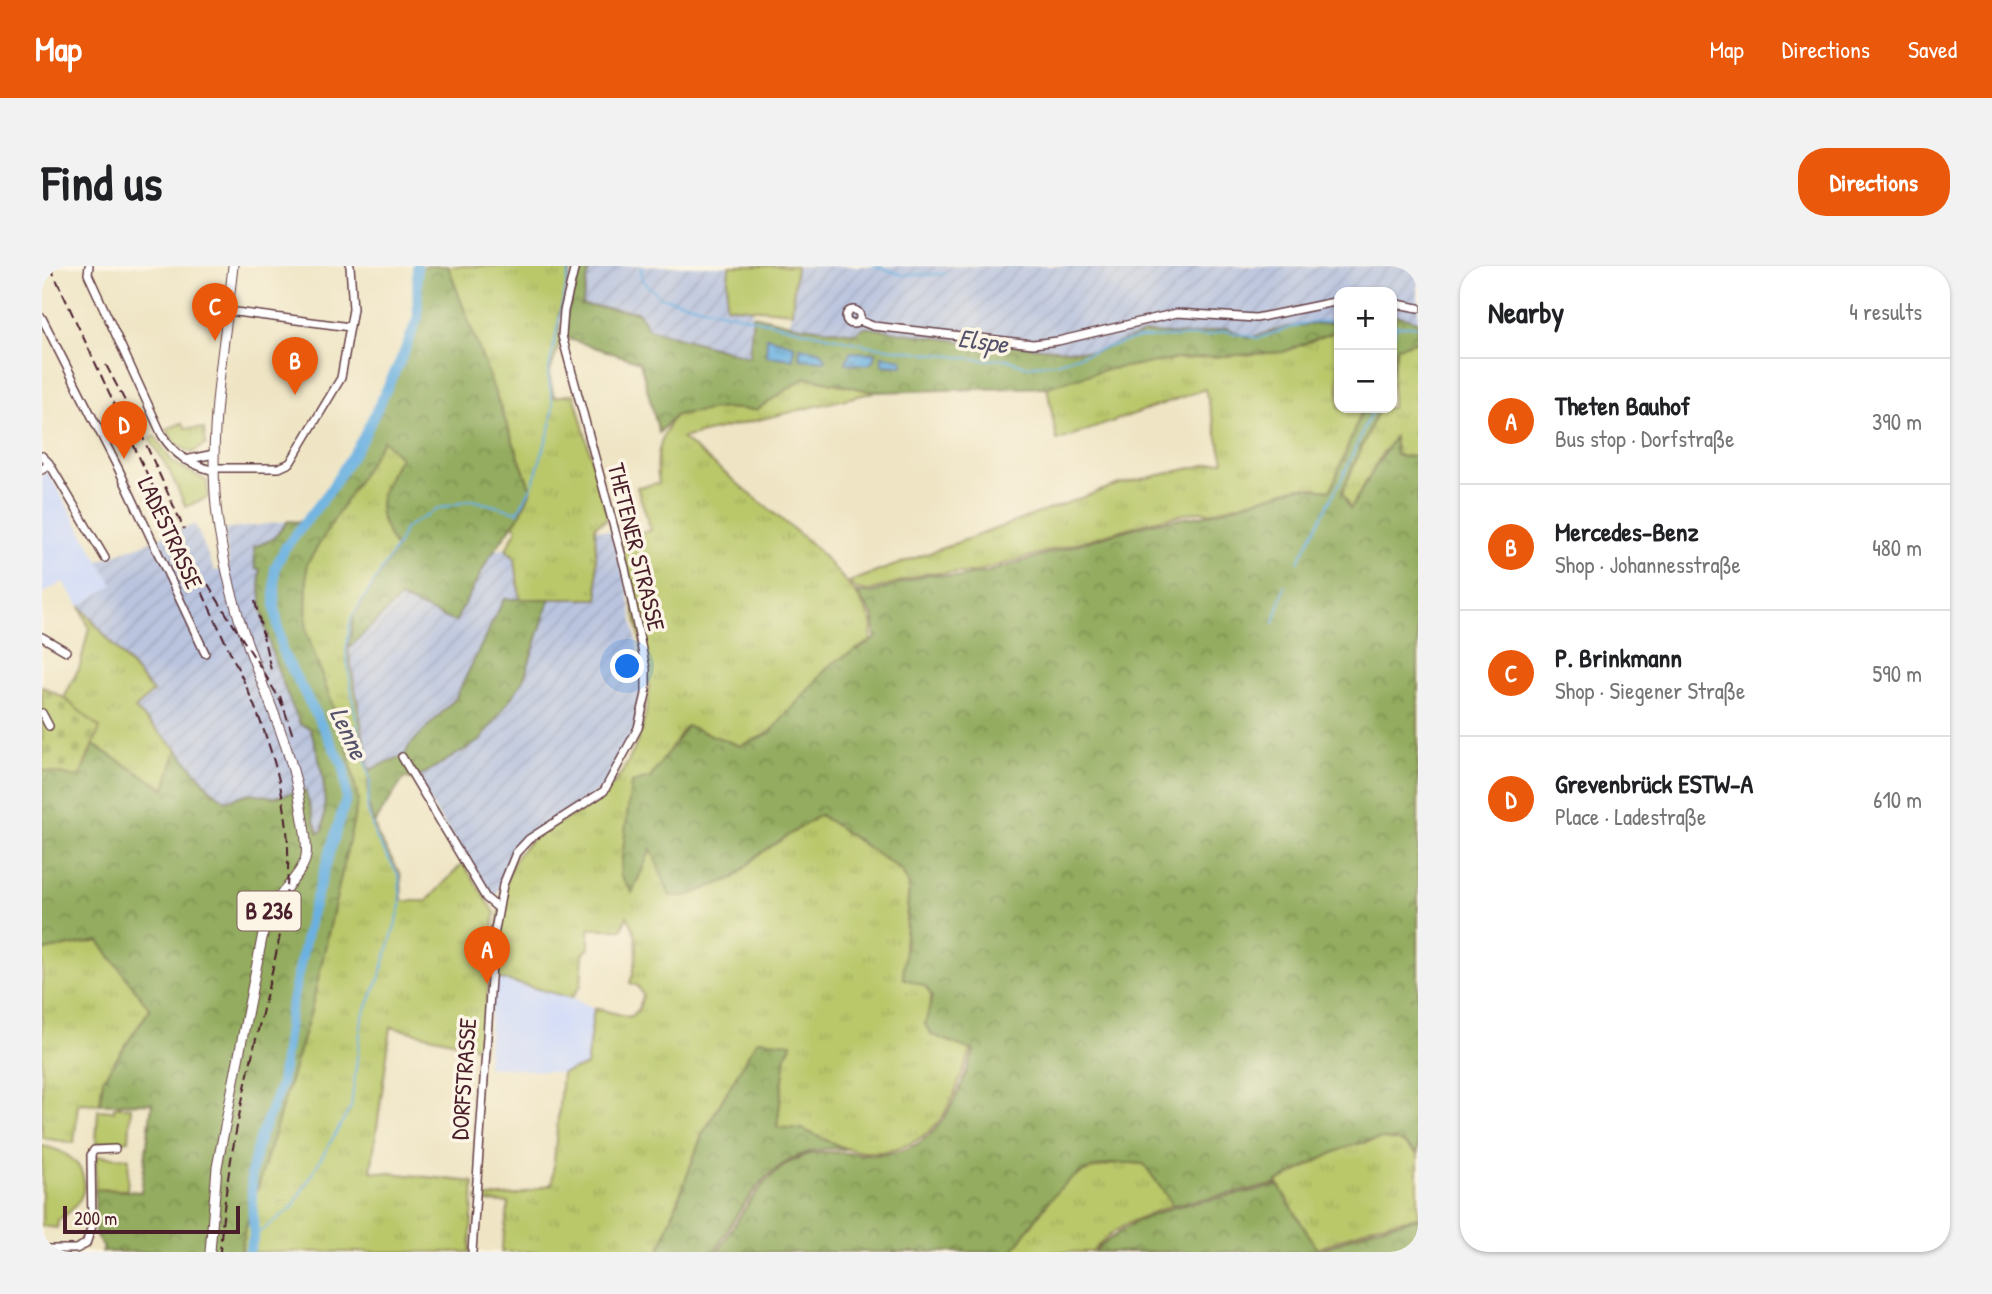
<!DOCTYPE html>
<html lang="en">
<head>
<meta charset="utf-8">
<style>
	:root { --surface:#fff; --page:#f2f2f2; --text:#202124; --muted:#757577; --line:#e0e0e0; --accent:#ea580c }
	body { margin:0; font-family:"Patrick Hand",sans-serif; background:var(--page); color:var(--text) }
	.controls { position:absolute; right:21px; top:21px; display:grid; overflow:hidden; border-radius:14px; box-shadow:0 2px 5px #0004 }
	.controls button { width:63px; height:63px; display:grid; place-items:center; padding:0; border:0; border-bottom:2px solid var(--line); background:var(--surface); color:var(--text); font:35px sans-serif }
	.scale { position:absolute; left:21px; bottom:18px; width:177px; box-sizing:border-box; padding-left:7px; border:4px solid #4a1f2b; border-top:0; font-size:19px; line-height:24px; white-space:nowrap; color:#4a1f2b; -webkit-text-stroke:5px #fcf5e5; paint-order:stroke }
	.you { position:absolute; left:586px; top:401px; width:24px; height:24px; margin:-18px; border:5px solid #fff; border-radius:50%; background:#1a73e8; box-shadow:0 0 0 10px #1a73e833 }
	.badge { display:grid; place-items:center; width:46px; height:46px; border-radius:50%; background:var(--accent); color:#fff; font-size:23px; font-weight:700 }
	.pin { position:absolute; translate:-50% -58px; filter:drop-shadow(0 2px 4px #0008) }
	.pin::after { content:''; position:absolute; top:37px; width:24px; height:21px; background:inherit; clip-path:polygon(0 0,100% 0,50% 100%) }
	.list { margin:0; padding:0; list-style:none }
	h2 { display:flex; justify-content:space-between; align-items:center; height:91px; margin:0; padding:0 28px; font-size:30px }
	h2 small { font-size:23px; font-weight:400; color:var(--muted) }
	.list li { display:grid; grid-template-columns:46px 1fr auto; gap:21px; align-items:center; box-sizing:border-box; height:126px; padding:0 28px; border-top:2px solid var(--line) }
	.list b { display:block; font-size:26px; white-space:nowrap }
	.list p { margin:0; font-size:23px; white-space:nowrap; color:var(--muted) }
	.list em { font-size:23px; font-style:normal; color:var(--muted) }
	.map { position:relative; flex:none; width:1376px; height:986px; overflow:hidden; border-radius:28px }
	header { display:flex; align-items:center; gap:42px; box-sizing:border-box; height:98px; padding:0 35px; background:var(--accent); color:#fff }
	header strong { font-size:33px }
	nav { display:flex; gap:38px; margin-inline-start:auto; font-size:24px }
	.intro { display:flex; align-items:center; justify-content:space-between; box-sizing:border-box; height:168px; padding:0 42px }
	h1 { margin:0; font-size:49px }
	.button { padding:18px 32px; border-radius:28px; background:var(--accent); color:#fff; font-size:24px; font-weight:700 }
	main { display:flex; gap:42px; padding:0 42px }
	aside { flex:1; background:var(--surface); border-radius:28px; box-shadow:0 2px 5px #0004 }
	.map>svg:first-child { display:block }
	.built { fill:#cfdafa }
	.industrial { fill:url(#industrial-furrows) }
	.grass { fill:url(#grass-tufts); stroke:#82744a; stroke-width:2 }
	.forest { fill:url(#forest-crowns); stroke:#6e6644; stroke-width:2 }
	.cemetery { fill:url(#cemetery-stones); stroke:#82744a; stroke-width:2 }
	.park { fill:#bac86a; stroke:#82744a; stroke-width:2 }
	.water { fill:url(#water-ripples); stroke:#5a6886; stroke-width:2 }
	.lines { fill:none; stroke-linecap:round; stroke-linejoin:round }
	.stream { stroke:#6ab1e1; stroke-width:2 }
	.river { stroke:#6ab1e1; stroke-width:10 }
	.minor-casing { stroke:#633d42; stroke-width:10 }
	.major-casing { stroke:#633d42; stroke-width:11 }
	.minor { stroke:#fff; stroke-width:7 }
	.major { stroke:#fff; stroke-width:9 }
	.rail { stroke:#4a1f2b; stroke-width:2; stroke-dasharray:10 5; stroke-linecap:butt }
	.labels { text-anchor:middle; stroke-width:7; stroke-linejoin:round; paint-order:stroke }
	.shield { fill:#fcf5e5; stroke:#7f5f63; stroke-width:2 }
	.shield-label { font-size:23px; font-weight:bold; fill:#4a1f2b }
	.street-label { font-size:24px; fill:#4a1f2b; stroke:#fcf5e5 }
	.water-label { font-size:26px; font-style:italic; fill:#55526b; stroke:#fcf5e5 }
</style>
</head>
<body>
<header>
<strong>Map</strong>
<nav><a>Map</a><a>Directions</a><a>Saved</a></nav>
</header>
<div class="intro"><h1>Find us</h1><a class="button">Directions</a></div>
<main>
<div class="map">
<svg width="1376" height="986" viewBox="0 0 1376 986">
	<defs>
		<pattern id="industrial-furrows" width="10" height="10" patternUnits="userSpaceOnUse" patternTransform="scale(1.75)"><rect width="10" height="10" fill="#bac4de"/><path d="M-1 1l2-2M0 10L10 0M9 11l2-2" fill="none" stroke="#a1a8bf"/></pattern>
		<pattern id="grass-tufts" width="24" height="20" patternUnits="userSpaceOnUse" patternTransform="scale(1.75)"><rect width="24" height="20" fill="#bac86a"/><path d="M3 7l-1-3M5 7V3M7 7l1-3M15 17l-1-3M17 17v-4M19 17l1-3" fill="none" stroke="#a1ab5c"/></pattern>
		<pattern id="forest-crowns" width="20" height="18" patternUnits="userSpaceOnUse" patternTransform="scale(1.75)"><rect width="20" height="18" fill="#93ac5e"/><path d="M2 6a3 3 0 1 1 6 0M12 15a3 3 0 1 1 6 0" fill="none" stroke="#7a8b4e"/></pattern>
		<pattern id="cemetery-stones" width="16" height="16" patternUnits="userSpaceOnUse" patternTransform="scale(1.75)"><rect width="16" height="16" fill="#bac86a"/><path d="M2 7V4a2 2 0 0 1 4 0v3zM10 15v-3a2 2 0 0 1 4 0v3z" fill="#a1ab5c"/></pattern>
		<pattern id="water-ripples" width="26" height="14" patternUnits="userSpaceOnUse" patternTransform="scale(1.75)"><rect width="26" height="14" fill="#6ab1e1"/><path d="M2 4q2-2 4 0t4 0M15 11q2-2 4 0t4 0" fill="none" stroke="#598fb7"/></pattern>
	</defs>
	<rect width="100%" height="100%" fill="#fcf5e5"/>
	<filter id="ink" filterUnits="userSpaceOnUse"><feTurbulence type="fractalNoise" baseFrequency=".0143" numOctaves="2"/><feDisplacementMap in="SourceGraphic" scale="14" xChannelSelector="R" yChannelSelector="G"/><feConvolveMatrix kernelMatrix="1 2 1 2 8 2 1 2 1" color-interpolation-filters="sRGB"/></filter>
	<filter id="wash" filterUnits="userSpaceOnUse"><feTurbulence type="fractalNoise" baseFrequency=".00686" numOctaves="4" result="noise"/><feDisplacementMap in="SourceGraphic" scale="28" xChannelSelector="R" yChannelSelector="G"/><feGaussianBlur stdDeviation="1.57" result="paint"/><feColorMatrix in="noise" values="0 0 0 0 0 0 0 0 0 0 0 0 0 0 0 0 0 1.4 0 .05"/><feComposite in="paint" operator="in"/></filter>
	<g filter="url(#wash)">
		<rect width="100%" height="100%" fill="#efe5c5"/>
		<path class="built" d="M5,205L71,319L38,340L21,316L0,328V209Z
			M451,711L530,732L552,742L544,800L520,807L445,800Z"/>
		<path class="industrial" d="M548,0H687L684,40L710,42L707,91L606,63L540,39Z
			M754,0H1376V55L1350,48V26H1297V56L1245,61L1207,72L1184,62L1150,69L1102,67L1053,86L924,76L822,61L813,67L748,58Z
			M246,255L231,273L212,281L213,302H218L219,345L241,421L258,458L268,461L282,505L284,541L281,565L277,567L263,524L232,531L207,527L184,535L168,523L135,483L93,443L110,426L38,340L71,319L57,295L153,258L172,304L176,305L187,300L182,264Z
			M553,263L571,265L586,326L602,420L595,461L562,521L477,580L468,591L452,636L373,513L439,473L481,415L508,333H555Z
			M464,283L473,293L478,333H462L413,433L367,480L363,489L327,504L306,383L358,332L413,356L451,284Z"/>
		<path class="grass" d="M406,0H530L517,48L518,76L507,108L512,131L532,128L565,248L564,254L554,259L553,263L556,333H478L473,293L464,283L475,263L470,257L479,247L489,224Z
			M1297,64V142H1321L1289,224L1257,221L1167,247L1158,245L1114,254L930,307H885L827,325L815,324L807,316L1077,218L1182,195L1163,123L1015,175L1005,121L1062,104L1135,93L1241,86Z
			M1376,75V189L1362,191L1354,188V181L1341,186L1308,244L1300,227L1337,142H1350V108L1355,81Z
			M764,111L833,126L640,172L773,281L813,326L830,355L829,375L789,398L728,467L699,480L645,460L608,512L609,582L692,612L716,589L778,548L859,605L867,619L862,681L890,731L891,769L930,784C910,828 908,865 855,883C839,888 818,887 802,882C778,873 761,863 735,861L744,789L750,778L715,774L660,869L617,986H459L467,937L436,936L435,932L475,929L510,918L520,807L544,800L552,742L588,751L597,743L601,729L596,720L588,717C596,693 599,671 585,650L580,663H547V682L541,688L539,719L530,732L451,711C455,675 455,616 478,586C493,565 523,555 545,542C584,519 607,459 607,416L578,273L609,264L595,221L617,217C612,190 618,172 633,149L682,142L714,144Z
			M140,157L144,162L162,163L164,178L150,187L132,177L125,163Z
			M113,170L130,196L165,215L166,231L144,241L128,206L108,173Z
			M340,173L358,191C336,231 329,240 354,282L312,349L306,383L327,504L326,540L336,570L359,609L360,635H385L421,597L453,647L440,782L349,761L329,905L432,916L428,986H199L202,967L269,745L316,534L305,480L264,365L265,298Z
			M38,340L111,426L93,443L135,483L123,523L51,479L58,462L22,432L38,400L47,362Z
			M57,675L108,743L61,813L58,838L36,837L32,877L0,872V685Z
			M1339,873L1357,875L1376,888V951L1333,959L1275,983L1235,916L1303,881Z
			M1081,896L1102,898L1131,939C1104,948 1067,963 1050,986H970L1021,916L1049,903Z"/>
		<path class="forest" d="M372,0H406L489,224L479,247L447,292L413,356L358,332L306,383L312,349L354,283C329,240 336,232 358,191L341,174L265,298L264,365L305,480L316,534L269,745L202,967L199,986H60L62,982L53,968V923L99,926L110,837L58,838L61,813L108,743L57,675L0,685V504L37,512L51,479L123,523L135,483L168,523L184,535L207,527L232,531L263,524L276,567L281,565C286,526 280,498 268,462L258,458C236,409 216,358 218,303L213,302L212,281L231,273L246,255L264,256L291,226L375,56L376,25Z
			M537,0H548L540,39L596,46L606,63L707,91L711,49L752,59L813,67L822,61L924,76L1053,86L1102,67L1150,69L1185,62L1207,72L1245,61L1297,56V64L1241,86L1135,93L1062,104L1005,121L833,126L764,111L714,144L682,142L633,149L617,167L598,96L524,72L523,53Z
			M1350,48L1376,55V75L1355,81L1350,108Z
			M1321,142H1337L1300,226L1308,243L1352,171L1354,189L1362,191L1376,189V888C1370,884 1364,878 1358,876C1325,862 1264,901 1235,916L1236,918L1131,939L1102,898C1026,889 1009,933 970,986H676C696,953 718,910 754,893C774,883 796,886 817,888C893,894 910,846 932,785L890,769L883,759L890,730L883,720L861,712L867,619L859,604L778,549L716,589L692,612L645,630H628L609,583L590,627L578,609L589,517L608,512L645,460L698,480L728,467L789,398L833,373L832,352L815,327H830L886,308L917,311L946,306L1073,267L1114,256L1164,249L1257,221L1289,224Z
			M462,333H508L481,415L439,474L373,513L362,512L332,558L326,540L327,504L363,489L367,480L413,433Z
			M715,774L750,777L744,789L735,861L760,863L804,883C735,876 703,933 673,986H617L660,869Z
			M1237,920L1276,985L1332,962L1376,952V986H1053L1057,980L1095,955L1132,941Z"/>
		<path class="cemetery" d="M0,420L22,432L58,462L37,512L0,504Z"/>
		<path class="park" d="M687,0H754L750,46L684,40Z
			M72,841H89L87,874L54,877L56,844L72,845Z
			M0,880C45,887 59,929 16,954L15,962L0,960Z
			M54,890L87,892L85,924L53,923Z"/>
		<path class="water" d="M725,71L752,79L751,93L724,90Z
			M758,81L779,86L784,93L783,95L758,93Z
			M808,86L833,87L831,95L826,99L804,97Z
			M840,90L860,93L861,100L840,99Z"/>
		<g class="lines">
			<path class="stream" d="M599,0L600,14L618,31L828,80L942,94L965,93L983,100L1013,97L1096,72L1164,70L1182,65L1216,72L1260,58L1297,54
				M833,0L861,9L903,8
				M1350,60H1376
				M1350,77L1354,61
				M1256,296L1301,210L1331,142
				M1232,357L1243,319
				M212,970L250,942L309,841L320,752L337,713L359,640L357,610L333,570L325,542L328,515L312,442L304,385L309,352L355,280L363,262L395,243L430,234L476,246L490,220L509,159L511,139L506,108L528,0"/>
			<path class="river" d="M207,986L212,970L209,908L216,877L239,818L248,745L268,652L304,533L302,501L240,385L233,342V302L243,282L287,226L321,172L361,89L376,51L375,0"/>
		</g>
	</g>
	<g filter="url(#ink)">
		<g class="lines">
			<defs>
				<path id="minor" d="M47,0L46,8L120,169C133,190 148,198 172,205
					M1350,37L1376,42
					M804 51a7 7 0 1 1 14 0a7 7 0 1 1-14 0Z
					M186,45L308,61
					M0,52L77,204L163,387
					M818,55L831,60L991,78L1016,75L1135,47L1214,52L1297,35
					M0,190L7,197L0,204
					M143,194L172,188
					M7,197L63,292
					M171,202H237L248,197L299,112L311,43L308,0
					M0,371L24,385
					M0,447L7,460
					M360,491L444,632L456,642
					M0,983H34L44,978L50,960L49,889L52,884L73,883
					M430,986L452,670L461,619L474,587L487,573L562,525L596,462L604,428V403L583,302L520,70L522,45L533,0"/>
				<path id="major" d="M168,986L175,901L223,657C231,630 261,610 264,590C266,577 262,561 260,548C252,488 227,438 207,382C193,344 183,304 177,264C163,176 182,87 191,0"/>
			</defs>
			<use href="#minor" class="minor-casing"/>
			<use href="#major" class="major-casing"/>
			<use href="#minor" class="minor"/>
			<use href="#major" class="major"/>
			<path class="rail" d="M8,0L204,420C227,473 245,526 246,584C248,643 231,699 218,756C200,832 183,908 178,986
				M64,99L93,154L142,263
				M166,318C190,359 218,397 241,440
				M213,335L229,404
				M238,430L251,470"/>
		</g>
	</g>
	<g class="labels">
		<rect class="shield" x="195.5" y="625.5" width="63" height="39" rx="5"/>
		<g class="shield-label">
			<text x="227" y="653">B 236</text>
		</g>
		<g class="street-label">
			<text transform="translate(128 267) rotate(65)" y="8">LADESTRASSE</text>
			<text transform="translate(594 281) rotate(76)" y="8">THETENER STRASSE</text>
			<text transform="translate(422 813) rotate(-86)" y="8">DORFSTRASSE</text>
		</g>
		<g class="water-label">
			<text transform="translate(941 75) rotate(8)" y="9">Elspe</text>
			<text transform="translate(307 467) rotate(65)" y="9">Lenne</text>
		</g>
	</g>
</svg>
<div class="controls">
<button>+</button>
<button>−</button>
</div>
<div class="scale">200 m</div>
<div class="you"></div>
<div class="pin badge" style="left:445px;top:718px">A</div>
<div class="pin badge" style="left:253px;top:129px">B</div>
<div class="pin badge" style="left:173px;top:75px">C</div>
<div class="pin badge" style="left:82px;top:193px">D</div>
</div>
<aside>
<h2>Nearby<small>4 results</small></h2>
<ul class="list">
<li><span class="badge">A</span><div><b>Theten Bauhof</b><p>Bus stop · Dorfstraße</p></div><em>390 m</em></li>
<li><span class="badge">B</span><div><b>Mercedes-Benz</b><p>Shop · Johannesstraße</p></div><em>480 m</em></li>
<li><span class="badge">C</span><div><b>P. Brinkmann</b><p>Shop · Siegener Straße</p></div><em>590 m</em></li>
<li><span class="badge">D</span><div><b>Grevenbrück ESTW-A</b><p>Place · Ladestraße</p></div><em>610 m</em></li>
</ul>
</aside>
</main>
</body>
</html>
